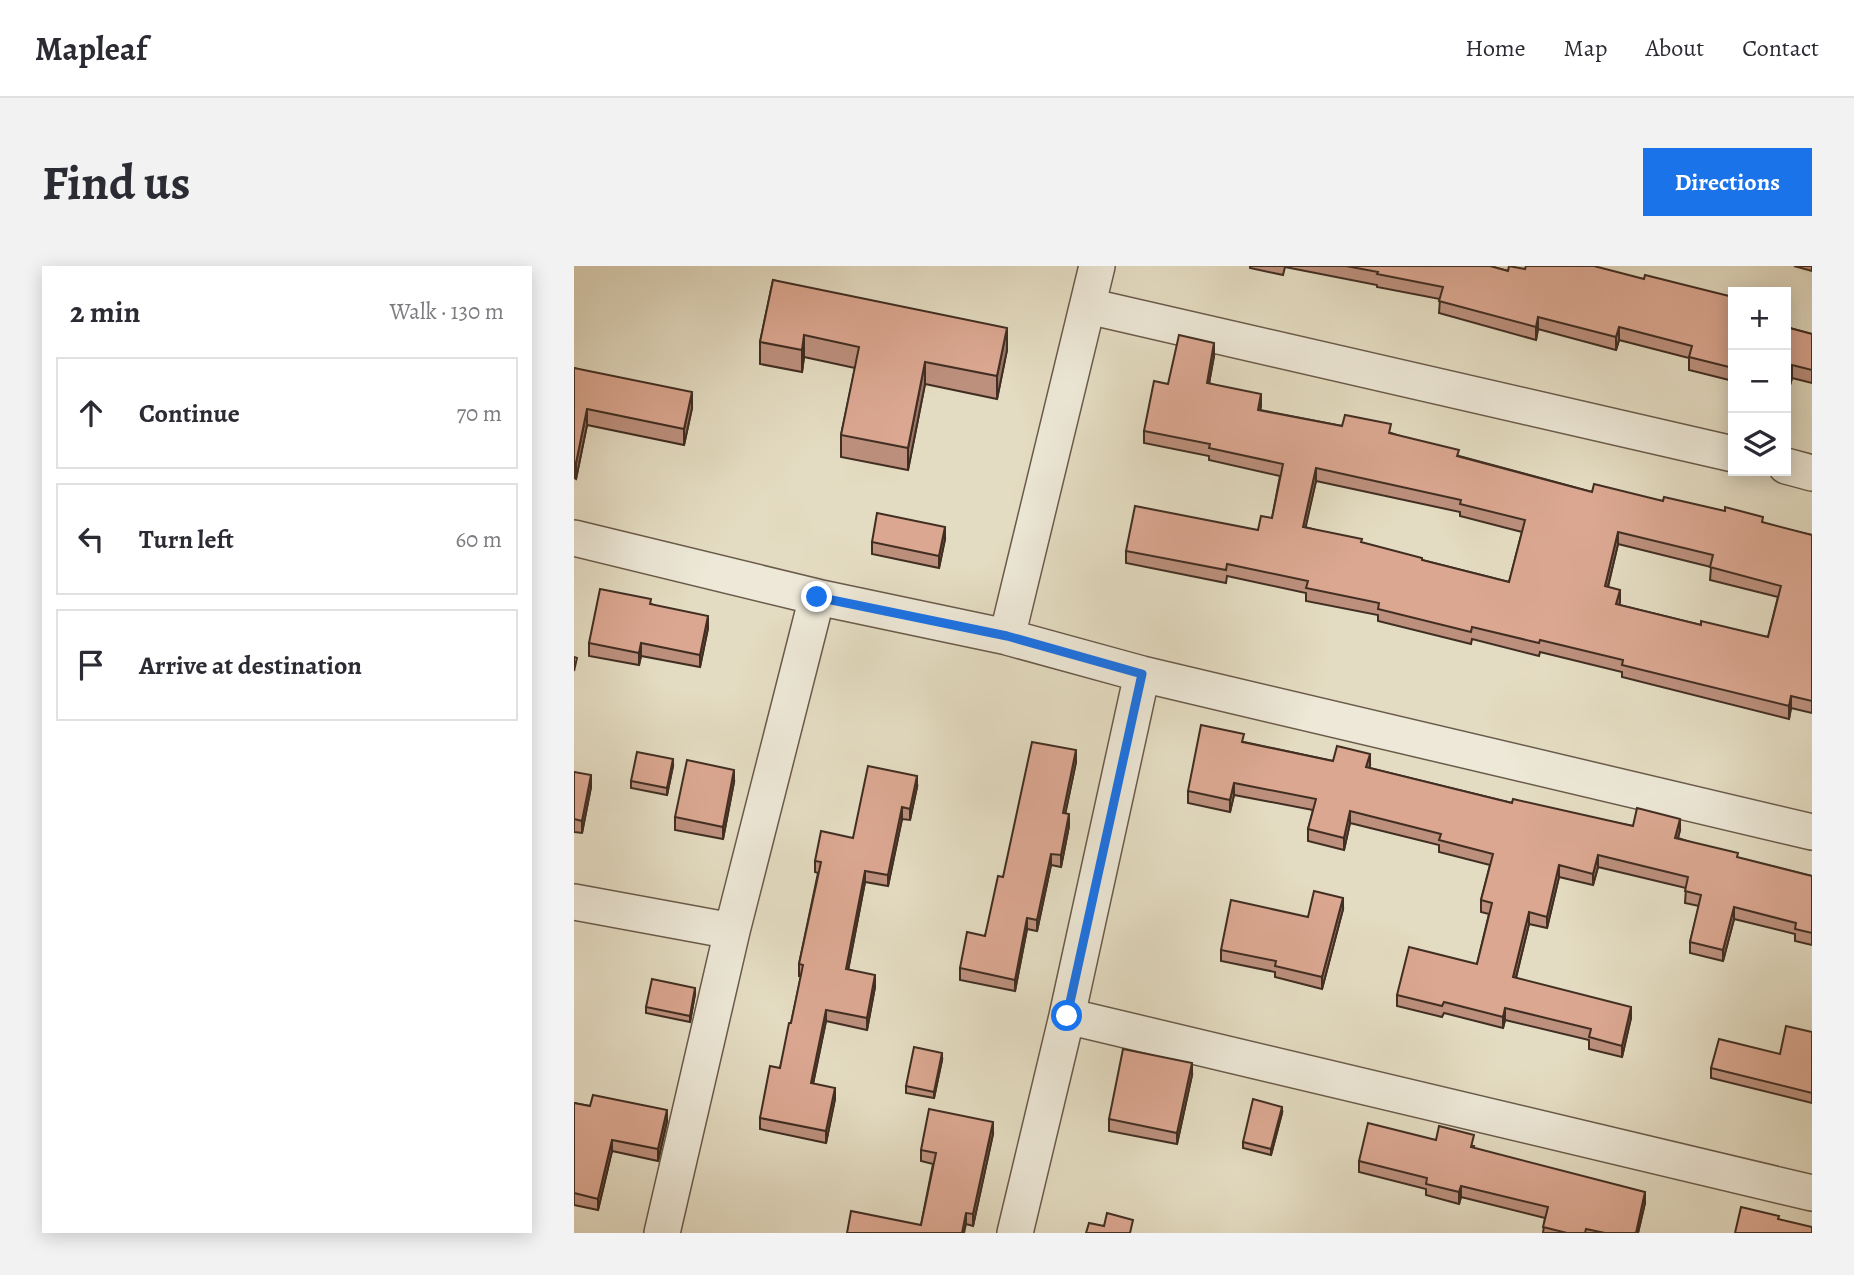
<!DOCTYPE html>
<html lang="en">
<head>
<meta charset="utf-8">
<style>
	:root { --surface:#fff; --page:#f2f2f3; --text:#2b2b33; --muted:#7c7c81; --line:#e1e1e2; --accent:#1a73e8 }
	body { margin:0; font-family:Alegreya,serif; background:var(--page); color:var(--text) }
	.controls { position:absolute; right:21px; top:21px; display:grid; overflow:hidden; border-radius:0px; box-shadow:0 4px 18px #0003 }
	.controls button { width:63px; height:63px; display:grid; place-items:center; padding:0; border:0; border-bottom:2px solid var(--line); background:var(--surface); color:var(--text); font:35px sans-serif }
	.stop { position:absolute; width:21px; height:21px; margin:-16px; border:5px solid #1a73e8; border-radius:50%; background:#fff }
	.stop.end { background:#1a73e8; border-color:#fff; box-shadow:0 2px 7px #0008 }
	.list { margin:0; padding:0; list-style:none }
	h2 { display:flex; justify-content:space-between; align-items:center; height:91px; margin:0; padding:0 28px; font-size:30px }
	h2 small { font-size:23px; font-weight:400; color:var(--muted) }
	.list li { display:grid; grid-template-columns:46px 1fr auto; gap:21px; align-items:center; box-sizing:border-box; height:112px; margin:0 14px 14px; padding:0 14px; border:2px solid var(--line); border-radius:0px }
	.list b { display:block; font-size:26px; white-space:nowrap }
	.list em { font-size:23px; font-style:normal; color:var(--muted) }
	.icon { flex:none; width:38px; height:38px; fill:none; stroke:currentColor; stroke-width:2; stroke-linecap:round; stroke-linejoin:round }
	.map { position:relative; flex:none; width:1238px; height:967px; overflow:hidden; border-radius:0px }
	header { display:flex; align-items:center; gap:42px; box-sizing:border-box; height:98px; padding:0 35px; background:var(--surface); border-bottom:2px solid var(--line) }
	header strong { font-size:33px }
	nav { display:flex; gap:38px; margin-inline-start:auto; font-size:24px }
	.intro { display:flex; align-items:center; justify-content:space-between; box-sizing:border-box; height:168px; padding:0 42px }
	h1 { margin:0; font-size:49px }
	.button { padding:18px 32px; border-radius:0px; background:var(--accent); color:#fff; font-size:24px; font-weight:700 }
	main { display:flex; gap:42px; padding:0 42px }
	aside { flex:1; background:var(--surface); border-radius:0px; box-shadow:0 4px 18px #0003 }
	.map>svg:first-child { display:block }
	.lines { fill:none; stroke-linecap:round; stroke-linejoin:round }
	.street-casing { stroke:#6a5a4a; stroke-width:38 }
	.street { stroke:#ede8d7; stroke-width:35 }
	.wall { fill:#bc907d; stroke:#412e22; stroke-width:2; fill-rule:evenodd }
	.shaded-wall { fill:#997566; stroke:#412e22; stroke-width:2 }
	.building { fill:#dba791; stroke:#412e22; stroke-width:2; fill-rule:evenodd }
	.route { stroke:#1a73e8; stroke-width:9 }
</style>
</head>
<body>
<header>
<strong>Mapleaf</strong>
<nav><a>Home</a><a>Map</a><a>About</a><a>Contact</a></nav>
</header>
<div class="intro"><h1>Find us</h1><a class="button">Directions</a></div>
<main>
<aside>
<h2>2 min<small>Walk · 130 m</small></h2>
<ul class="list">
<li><svg class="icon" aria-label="ahead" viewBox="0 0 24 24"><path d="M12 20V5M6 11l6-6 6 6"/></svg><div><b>Continue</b></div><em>70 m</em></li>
<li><svg class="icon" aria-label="left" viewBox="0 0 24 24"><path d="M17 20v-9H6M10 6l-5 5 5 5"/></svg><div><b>Turn left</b></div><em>60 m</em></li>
<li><svg class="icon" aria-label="arrive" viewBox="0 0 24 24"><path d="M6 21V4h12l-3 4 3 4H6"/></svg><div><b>Arrive at destination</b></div></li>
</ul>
</aside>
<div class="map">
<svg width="1238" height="967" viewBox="0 0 1238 967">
	<rect width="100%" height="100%" fill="#e4dcc2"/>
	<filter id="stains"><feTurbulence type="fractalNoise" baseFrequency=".00286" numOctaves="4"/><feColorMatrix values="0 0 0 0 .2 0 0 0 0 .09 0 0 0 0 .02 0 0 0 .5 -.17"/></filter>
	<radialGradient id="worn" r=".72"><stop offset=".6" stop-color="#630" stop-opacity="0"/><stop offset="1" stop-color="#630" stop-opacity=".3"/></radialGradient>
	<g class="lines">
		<defs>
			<path id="street" d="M514,40L1159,188
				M1212,200L1238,207
				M0,272L243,331L433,371L568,408L1238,566
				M433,371L523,0
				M0,636L158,665
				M493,750L1238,927
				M88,967L158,665L243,331
				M441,967L493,750L568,408"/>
		</defs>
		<use href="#street" class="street-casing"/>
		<use href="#street" class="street"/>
	</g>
	<path class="wall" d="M676,0H916L934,5L951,3L1070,13L1159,31V115L1115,104V92L1045,74L1042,84L964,63L962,74L865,47L866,33L803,21V19L711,1L709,9L676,2Z
		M1220,0H1238V5Z
		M199,14L433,84L423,133L351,118L334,204L267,191V169L281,102L230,91L228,106L186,98V76Z
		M1212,61L1238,68V117L1218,112L1214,126H1212Z
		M640,90L635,117L687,140L686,144L768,160L817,167L885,190L1018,226L1089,235L1238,269V447L1217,442L1215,453L1048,411V406L966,386L965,390L898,373L897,378L804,355V349L732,335V327L653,310L652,317L552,297V285L684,264L698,252L706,210L635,194V190L570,177V165L594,118ZM742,215L886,246V250L948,266L935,316L848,294L731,261ZM1044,278L1137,301L1136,314L1204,331L1194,371L1127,359L1045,339L1046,336L1034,321Z
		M0,102L118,142L110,179L13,159L2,213L0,212Z
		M371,273L365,302L298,288V276Z
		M77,338L134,362L126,401L67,390L65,399L15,390V377Z
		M670,476L759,495L796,499L795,502L938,537L1059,560L1106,564L1104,572L1164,592L1238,610V679L1221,675V668L1160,653L1149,695L1116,687V676L1125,640L1111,637L1112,622L1024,601L1019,619L985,611L973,662L955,658L942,712L1057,752L1048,791L1015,783V774L931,754L929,762L870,747L868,751L823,740V729L903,698L915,648L907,646V634L916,599L865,586V579L776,557L770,584L734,575V563L739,544L660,529L656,546L614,537V525Z
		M502,496L491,548L495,560L487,601L477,599L463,665L453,663L441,725L386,714V702L411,670L429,611Z
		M99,500L93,529L57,522V515Z
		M0,506L17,521L8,567L0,566Z
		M160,516L149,573L101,564V551Z
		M343,521L336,554L328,553L314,620L291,616L274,704L301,721L293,764L252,755L239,817L261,833L252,877L186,863V852L206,802L217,757L227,710H225V698L244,607L241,606V595L279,572Z
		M769,643L748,723L701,711V706L647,695V684L734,651Z
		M121,728L116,756L72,747V741Z
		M1238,766V837L1137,812V802L1206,788Z
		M368,794L360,832L332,827V820Z
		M618,809L603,878L535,865V853Z
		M0,837L93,855L84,895L38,885L24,944L0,939Z
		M708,847L697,889L669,882V876Z
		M419,868L399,960L392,958L347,959L359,898L347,895V884Z
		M862,874L900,880L899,882L1071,937L1064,967H969L971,952L887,931L885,938L852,929V923L785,906V895Z"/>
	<path class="shaded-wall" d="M964,51V63L962,74V61Z
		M1045,61V74L1042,84V71Z
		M433,62V84L423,133V110Z
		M230,69V91L228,106V84Z
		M640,77V90L633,129V117Z
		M351,96V118L334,204V182Z
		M1218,99V112L1214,126V114Z
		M118,126V142L110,179V163Z
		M687,128V140L684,156V144Z
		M13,143V159L2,213V197Z
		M742,202V215L729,273V261Z
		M371,261V273L365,302V290Z
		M1044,266V278L1031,332V320Z
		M1046,324V336L1042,350V338Z
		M134,350V362L126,401V389Z
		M67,377V390L65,399V387Z
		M1217,430V442L1215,453V440Z
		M502,484V496L489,559V547Z
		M796,488V499L792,513V501Z
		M99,493V500L93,529V522Z
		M160,504V516L149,573V561Z
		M17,509V521L8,567V555Z
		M343,510V521L336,554V543Z
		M660,517V529L656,546V534Z
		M328,541V553L314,620V609Z
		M776,545V557L770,584V572Z
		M495,548V560L487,601V589Z
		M1106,553V564L1101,583V572Z
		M477,588V599L463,665V654Z
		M1024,589V601L1019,619V608Z
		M985,599V611L973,662V651Z
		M291,605V616L272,715V703Z
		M769,632V643L748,723V711Z
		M1160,641V653L1149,695V684Z
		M955,646V658L939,723V711Z
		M453,652V663L441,725V714Z
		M301,709V721L293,764V752Z
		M121,722V728L116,756V750Z
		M1057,741V752L1048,791V780Z
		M931,742V754L929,762V751Z
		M252,744V755L237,828V817Z
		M368,787V794L360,832V826Z
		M618,797V809L603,878V867Z
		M261,822V833L252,877V865Z
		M708,841V847L697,889V883Z
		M93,844V855L84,895V883Z
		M419,856V868L399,960V948Z
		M38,874V885L24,944V933Z
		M887,920V931L885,938V926Z
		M1071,926V937L1064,967H1062Z
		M392,947V958L390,967H388Z"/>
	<path class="building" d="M772,0H916L934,5L935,0L951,3L952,0H1020L1070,13L1071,9L1159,31V102L1115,91L1118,80L1045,61L1042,71L964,51L962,61L865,35L869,21L803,8L804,6Z
		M199,14L433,62L423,110L351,96L334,182L267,169L285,81L230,69L228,84L186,76Z
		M1212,61L1238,68V104L1218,99L1214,114L1212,113Z
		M605,69L640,77L633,117L687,128L684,144L768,160L771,149L817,158L815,167L885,184L883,190L1018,226L1020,218L1089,235L1090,231L1151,245V241L1189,251L1188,256L1238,269V435L1217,430L1215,440L1048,399L1049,394L966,374L965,377L898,361L897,366L804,343L805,337L732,322L734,315L653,298L652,304L552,285L561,240L684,264L687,250L698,252L709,198L635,182L636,178L570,165L580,115L594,118ZM742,202L887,234L886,238L951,254L935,316L848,294V292L787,276L788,273L729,261ZM1044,266L1139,289L1136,301L1207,320L1194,371L1127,355V359L1042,338L1046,324L1031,320Z
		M0,102L118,126L110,163L13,143L2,197L0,196Z
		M303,247L371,261L365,290L298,276Z
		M26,323L77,333L76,338L134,350L126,389L67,377L65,387L15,377Z
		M0,391L3,392L0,405Z
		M627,459L670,468L668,476L759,495L763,480L796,488L792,501L938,537L939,533L1059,560L1063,542L1106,553L1101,572L1164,587L1163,591L1238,610V667L1221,663L1222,657L1160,641L1149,684L1116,676L1127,629L1111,625L1114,611L1024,589L1019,608L985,599L973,651L955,646L939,711L1057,741L1048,780L1015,771L1017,763L931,742L929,751L870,736L868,740L823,729L835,681L903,698L918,637L907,634L919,588L865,574L867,568L776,545L770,572L734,563L742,533L660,517L656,534L614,525Z
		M458,476L502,484L489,547L495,548L487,589L477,588L463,654L453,652L441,714L386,702L393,666L411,670L424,610L429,611Z
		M63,486L99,493L93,522L57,515Z
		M113,494L160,504L149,561L101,551Z
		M294,500L343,510L336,543L328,541L314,609L291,605L272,703L301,709L293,752L252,744L237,817L261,822L252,865L186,852L196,800L206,802L215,757H217L229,699L225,698L247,596L241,595L247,565L279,572Z
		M0,506L17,509L8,555L0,553Z
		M740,625L769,632L748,711L701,700L702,695L647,684L657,634L734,651Z
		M78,713L121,722L116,750L72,741Z
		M1212,760L1238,766V827L1137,802L1145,773L1206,788Z
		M340,781L368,787L360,826L332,820Z
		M549,783L618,797L603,867L535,853Z
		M19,829L93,844L84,883L38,874L24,933L0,927V837L16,840Z
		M679,833L708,841L697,883L669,876Z
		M355,843L419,856L399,948L392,947L388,967H273L277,945L347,959L362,887L347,884Z
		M794,857L862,874L865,860L900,869L897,881L1071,926L1062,967H1031L1012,963L1011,967H993L969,961L974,941L887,920L885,926L852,918L853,912L785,895Z
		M1167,941L1205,950L1204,953L1238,961V967H1161Z
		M533,947L559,954L556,967H512L515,957L530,960Z"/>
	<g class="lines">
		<path class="route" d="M243,331L433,370L568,408L493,750"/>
	</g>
	<rect width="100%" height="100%" filter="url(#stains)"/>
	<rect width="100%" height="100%" fill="url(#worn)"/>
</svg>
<div class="controls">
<button>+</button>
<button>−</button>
<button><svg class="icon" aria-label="layers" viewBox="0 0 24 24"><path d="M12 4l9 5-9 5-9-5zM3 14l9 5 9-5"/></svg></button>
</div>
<div class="stop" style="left:493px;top:750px"></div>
<div class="stop end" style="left:243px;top:331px"></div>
</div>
</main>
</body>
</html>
